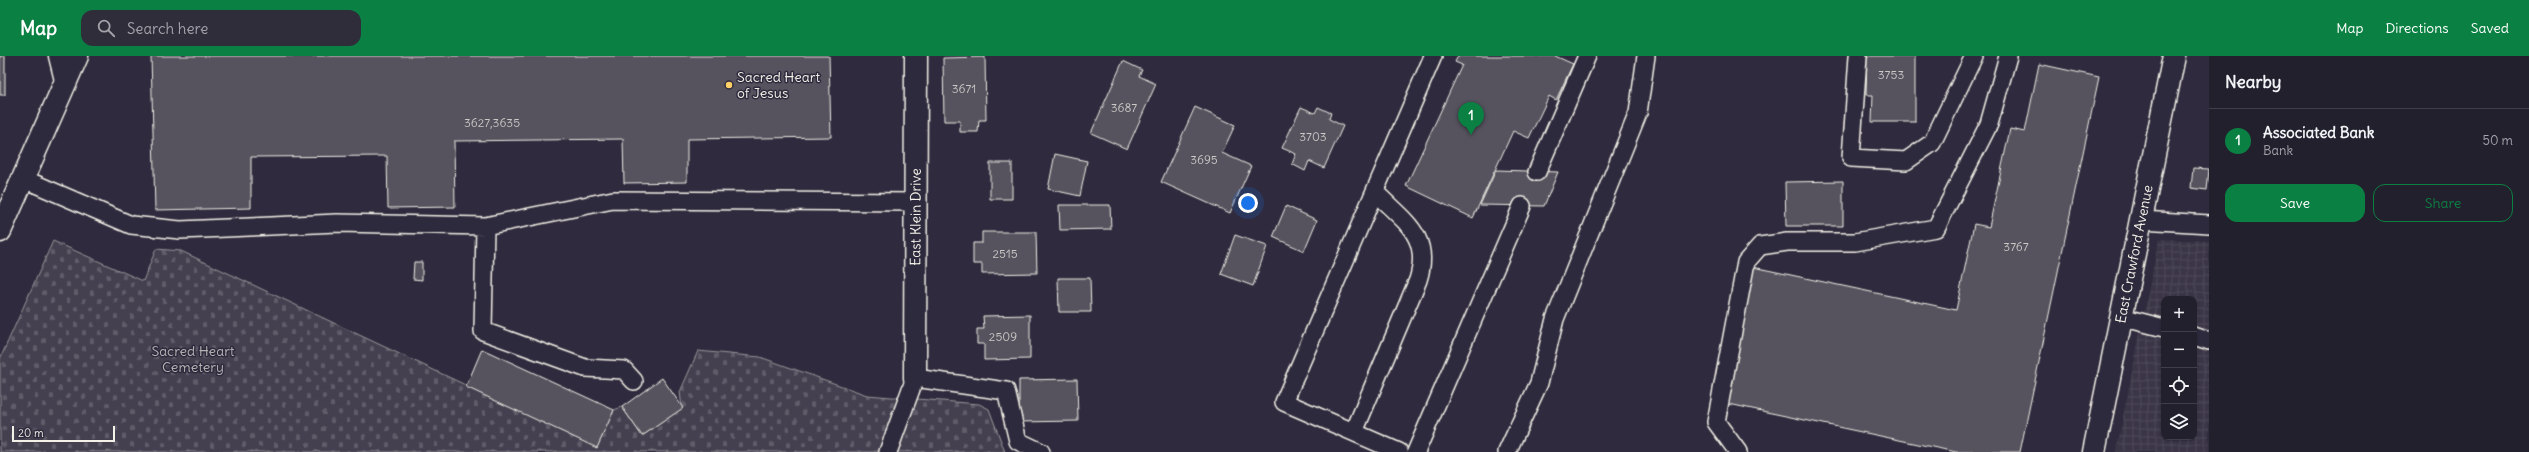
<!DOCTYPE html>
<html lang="en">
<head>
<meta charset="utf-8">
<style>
	:root { --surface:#23202e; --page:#2f2d3a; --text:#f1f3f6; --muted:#a3a3aa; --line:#403e4a; --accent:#0b8043 }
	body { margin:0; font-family:Delius,sans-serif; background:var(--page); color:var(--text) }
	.controls { position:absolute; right:12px; bottom:12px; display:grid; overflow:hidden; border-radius:8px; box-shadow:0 1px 3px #0004 }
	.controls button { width:36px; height:36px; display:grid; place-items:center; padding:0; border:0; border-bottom:1px solid var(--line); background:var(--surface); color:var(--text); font:20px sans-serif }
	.scale { position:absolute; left:12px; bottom:10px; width:103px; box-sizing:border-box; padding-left:4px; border:2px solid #f4f1e8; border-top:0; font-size:11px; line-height:14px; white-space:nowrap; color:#f4f1e8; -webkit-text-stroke:3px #2f2a3d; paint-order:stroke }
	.you { position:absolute; left:1248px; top:147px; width:14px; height:14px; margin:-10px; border:3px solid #fff; border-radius:50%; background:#1a73e8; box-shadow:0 0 0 6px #1a73e833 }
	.badge { display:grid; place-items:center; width:26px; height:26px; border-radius:50%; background:var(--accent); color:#fff; font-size:13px; font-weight:700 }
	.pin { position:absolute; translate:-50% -33px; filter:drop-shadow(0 1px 2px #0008) }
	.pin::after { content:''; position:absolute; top:21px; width:14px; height:12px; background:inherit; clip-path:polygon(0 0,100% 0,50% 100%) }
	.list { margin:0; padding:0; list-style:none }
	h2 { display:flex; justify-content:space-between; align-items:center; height:52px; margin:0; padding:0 16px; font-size:17px }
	h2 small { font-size:13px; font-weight:400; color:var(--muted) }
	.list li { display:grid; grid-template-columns:26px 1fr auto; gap:12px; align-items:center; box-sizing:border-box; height:64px; padding:0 16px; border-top:1px solid var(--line) }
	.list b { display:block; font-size:15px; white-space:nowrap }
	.list p { margin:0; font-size:13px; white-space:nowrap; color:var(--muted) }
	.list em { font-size:13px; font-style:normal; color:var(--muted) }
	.actions { display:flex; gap:8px; padding:12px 16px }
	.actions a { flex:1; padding:9px 0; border:1px solid var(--accent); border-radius:12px; text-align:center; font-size:14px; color:var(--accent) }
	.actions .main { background:var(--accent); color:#fff }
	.icon { flex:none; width:22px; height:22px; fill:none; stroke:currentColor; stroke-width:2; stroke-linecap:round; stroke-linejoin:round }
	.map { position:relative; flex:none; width:2209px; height:396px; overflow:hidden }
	header { display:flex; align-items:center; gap:24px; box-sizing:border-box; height:56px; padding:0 20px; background:var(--accent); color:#fff }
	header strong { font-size:19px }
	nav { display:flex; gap:22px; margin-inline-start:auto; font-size:14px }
	.search { width:280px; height:36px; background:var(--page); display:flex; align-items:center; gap:10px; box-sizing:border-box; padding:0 14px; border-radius:12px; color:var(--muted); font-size:15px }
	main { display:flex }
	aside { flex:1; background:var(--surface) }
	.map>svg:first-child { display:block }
	.industrial { fill:url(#industrial-grid); fill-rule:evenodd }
	.cemetery { fill:url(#cemetery-stones); stroke:#9c989c }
	.building { fill:#56525f; stroke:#f4f1e8 }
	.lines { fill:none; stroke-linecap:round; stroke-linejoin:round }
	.service-casing { stroke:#f4f1e8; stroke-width:20 }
	.minor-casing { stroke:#f4f1e8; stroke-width:25 }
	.secondary-casing { stroke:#f4f1e8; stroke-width:25 }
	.service { stroke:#2f2a3d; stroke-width:17 }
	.minor { stroke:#2f2a3d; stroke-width:22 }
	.secondary { stroke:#2f2a3d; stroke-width:22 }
	.poi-dot { fill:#ffd166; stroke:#2f2a3d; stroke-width:1.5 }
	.labels { text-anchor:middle; stroke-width:3; stroke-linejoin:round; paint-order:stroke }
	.number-label { font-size:12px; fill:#ccc9c6 }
	.poi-label { font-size:14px; fill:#f4f1e8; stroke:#2f2a3d; text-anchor:start }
	.street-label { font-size:14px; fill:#f4f1e8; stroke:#2f2a3d }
	.park-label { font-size:14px; fill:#b7b3b3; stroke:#2f2a3d }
</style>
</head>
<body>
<header>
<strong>Map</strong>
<div class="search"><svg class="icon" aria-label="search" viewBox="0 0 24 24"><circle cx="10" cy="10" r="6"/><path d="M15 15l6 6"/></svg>Search here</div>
<nav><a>Map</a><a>Directions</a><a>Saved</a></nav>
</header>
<main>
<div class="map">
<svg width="2209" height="396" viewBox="0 0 2209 396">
	<defs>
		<pattern id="industrial-grid" width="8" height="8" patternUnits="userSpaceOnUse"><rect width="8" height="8" fill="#3b3647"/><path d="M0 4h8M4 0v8" fill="none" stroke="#4e4a59"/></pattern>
		<pattern id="cemetery-stones" width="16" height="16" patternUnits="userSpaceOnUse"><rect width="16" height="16" fill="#454050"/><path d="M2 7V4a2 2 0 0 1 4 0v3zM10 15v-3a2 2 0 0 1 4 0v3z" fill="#605c69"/></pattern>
	</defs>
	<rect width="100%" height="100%" fill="#2f2a3d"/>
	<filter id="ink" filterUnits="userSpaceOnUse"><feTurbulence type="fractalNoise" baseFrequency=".025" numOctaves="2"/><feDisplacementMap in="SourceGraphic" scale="8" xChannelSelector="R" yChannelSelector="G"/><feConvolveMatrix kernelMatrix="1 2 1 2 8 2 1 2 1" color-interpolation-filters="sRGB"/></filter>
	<g filter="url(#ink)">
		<path class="industrial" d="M2159,183L2209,185V396H2116ZM2164,243H2194V381H2164Z"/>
		<path class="cemetery" d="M53,185L143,225L156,193L181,195L597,391L614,354L622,351L642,380L682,352L680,336L698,295L760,301L867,339L979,348L989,353L1005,396H0V303Z"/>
		<path class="building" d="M0,0H5V39H0Z
			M151,0H829L831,81L687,83V126L624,127L623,83L454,85L455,151L388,152L387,100L251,101V152L155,154Z
			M1458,0H1555L1573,8L1556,44L1549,40L1529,82L1513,75L1473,162L1406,130L1462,9L1455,6Z
			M1867,0H1915V66H1872L1873,39H1866Z
			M985,1L986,64H979L978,76H960V65H944L943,2Z
			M1123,5L1142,14L1139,20L1156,28L1127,93L1091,77Z
			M2039,8L2099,21L2020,396H1956L1724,347L1753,211L1956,254L1974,168L1989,171L2010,73L2025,76Z
			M1195,51L1235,69L1222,97L1251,110L1230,157L1161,126Z
			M1301,51L1315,57L1318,51L1331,57L1329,63L1343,70L1324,112L1309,105L1305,115L1292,108L1296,98L1282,92Z
			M1055,98L1087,105L1080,140L1048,133Z
			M990,107H1012V143H990Z
			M2193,112L2209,113L2207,134L2191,132Z
			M1496,114L1558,116L1544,150L1480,149Z
			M1843,125V170H1786L1785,126Z
			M1059,149H1110L1111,173L1060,174Z
			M1286,150L1317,164L1304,195L1273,181Z
			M982,176H1036L1037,217L982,218V208H973V187H982Z
			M1235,179L1267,190L1253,230L1221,218Z
			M414,206H422V224L413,223Z
			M1058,222H1090L1091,256H1059Z
			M1030,259V303L984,304V288H977V273H984L983,260Z
			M482,293L614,354L597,392L466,331Z
			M662,322L683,352L642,380L622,351Z
			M1077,323L1078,365L1019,366V324Z"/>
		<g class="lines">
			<defs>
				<path id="service" d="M1858,0L1851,102L1906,105L1932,87L1974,0
					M1537,116L1587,0
					M24,123L131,169L180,174L337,167L485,170L613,144L916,146
					M2141,164L2209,168
					M485,170L483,275L585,312L624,314L634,325
					M2121,261L2164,272
					M2194,280L2209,285
					M1354,376L1418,224C1432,179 1403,165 1375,136
					M888,396L915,322L1006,335L1018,385L1041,396
					M1399,396L1284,346L1433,0
					M1416,396L1522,150
					M1507,396L1539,327L1555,263L1638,57L1646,0
					M1738,396L1716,366L1746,206L1760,190L1787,186H1855L1936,172L1989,68L2008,0"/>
				<g id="minor">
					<path d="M0,175L77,0"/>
					<path id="s1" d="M915,322L916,0"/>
					<path id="s2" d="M2094,396L2174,0"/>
				</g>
				<path id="secondary" d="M60,0L66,24"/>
			</defs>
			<use href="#service" class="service-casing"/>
			<use href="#minor" class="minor-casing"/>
			<use href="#secondary" class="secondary-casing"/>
			<use href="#service" class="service"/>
			<use href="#minor" class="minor"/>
			<use href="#secondary" class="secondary"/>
		</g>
	</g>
	<circle class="poi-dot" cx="729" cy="29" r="4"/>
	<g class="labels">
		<g class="number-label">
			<text x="1891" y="23">3753</text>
			<text x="964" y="37">3671</text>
			<text x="1124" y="56">3687</text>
			<text x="492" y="71">3627,3635</text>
			<text x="1313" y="85">3703</text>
			<text x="1204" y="108">3695</text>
			<text x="2016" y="195">3767</text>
			<text x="1005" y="202">2515</text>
			<text x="1003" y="285">2509</text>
		</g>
		<g class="poi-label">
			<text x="737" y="26">Sacred Heart<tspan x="737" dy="16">of Jesus</tspan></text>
		</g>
		<g class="street-label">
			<text dy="5" stroke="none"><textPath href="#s1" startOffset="161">East Klein Drive</textPath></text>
			<text dy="5" stroke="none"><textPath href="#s2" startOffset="202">East Crawford Avenue</textPath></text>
		</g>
		<g class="park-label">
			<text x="193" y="300">Sacred Heart<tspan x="193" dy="16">Cemetery</tspan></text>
		</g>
	</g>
</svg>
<div class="controls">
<button>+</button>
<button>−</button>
<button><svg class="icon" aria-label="locate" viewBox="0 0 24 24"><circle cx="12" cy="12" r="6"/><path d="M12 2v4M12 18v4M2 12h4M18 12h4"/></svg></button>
<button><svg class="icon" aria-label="layers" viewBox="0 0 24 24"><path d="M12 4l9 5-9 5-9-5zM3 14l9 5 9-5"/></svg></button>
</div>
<div class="scale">20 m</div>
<div class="you"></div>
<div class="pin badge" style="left:1471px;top:79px">1</div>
</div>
<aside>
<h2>Nearby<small></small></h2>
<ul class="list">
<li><span class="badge">1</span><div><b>Associated Bank</b><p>Bank</p></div><em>50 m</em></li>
</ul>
<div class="actions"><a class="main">Save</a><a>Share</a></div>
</aside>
</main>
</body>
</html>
